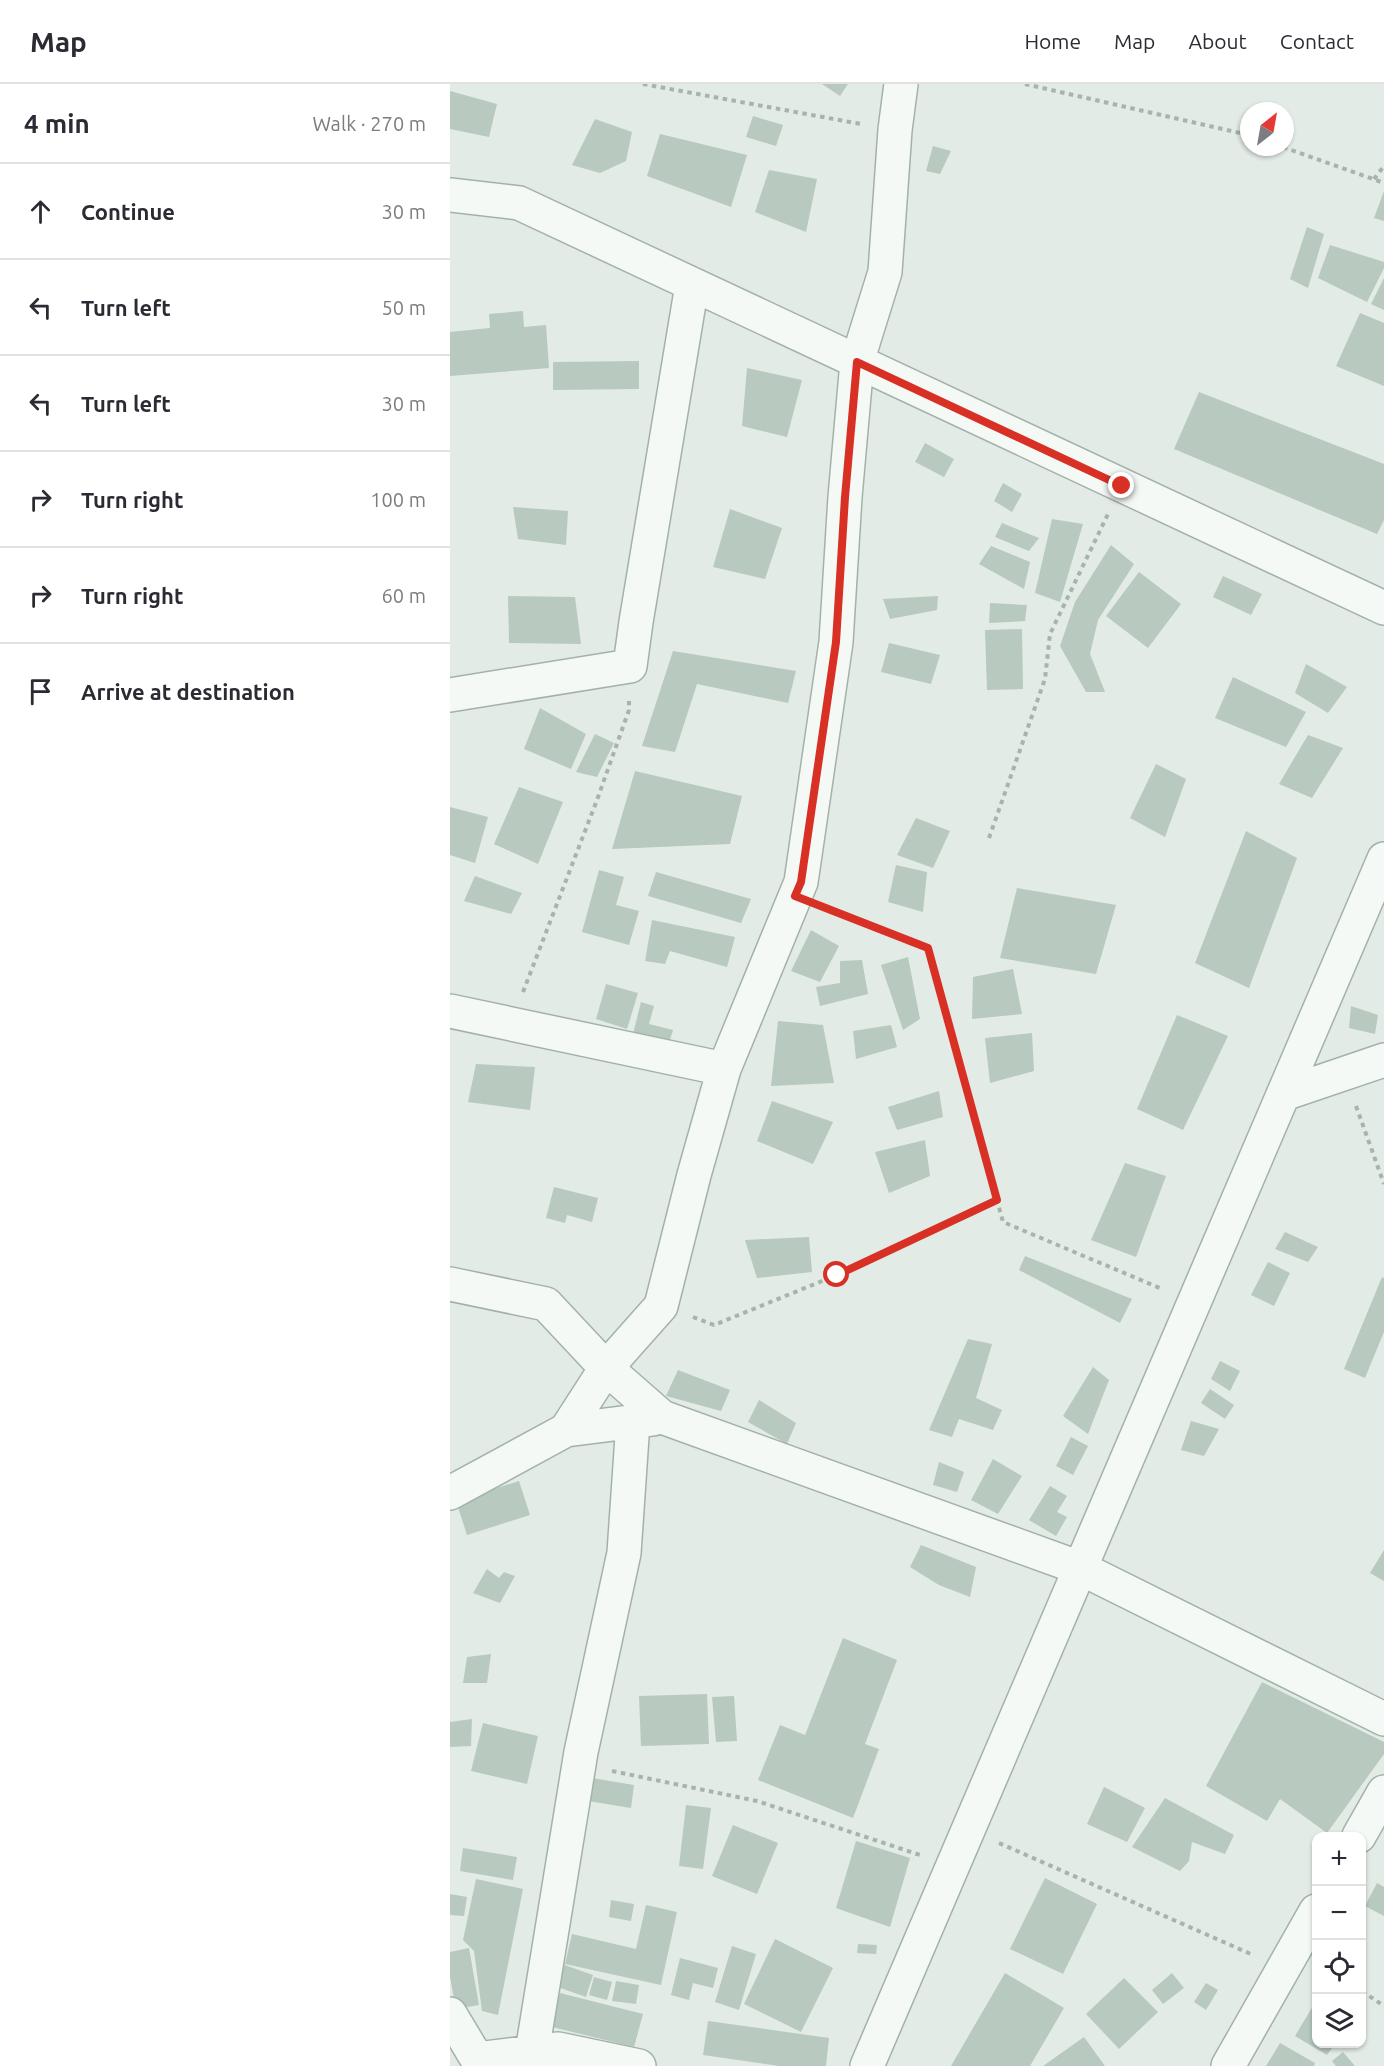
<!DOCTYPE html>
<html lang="en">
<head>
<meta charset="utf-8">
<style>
	:root { --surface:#fff; --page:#f2f2f3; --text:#2b2b33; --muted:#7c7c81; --line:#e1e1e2 }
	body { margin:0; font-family:Ubuntu,sans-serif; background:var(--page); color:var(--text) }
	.controls { position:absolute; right:18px; bottom:18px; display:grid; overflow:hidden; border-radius:12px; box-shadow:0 2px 4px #0004 }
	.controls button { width:54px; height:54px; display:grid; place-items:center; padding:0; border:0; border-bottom:2px solid var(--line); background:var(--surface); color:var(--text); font:30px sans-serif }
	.compass { position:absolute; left:790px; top:18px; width:54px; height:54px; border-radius:50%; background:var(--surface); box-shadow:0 2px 4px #0004; rotate:31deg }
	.stop { position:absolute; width:18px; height:18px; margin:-14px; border:4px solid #d93025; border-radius:50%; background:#fff }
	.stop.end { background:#d93025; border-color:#fff; box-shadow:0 2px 6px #0008 }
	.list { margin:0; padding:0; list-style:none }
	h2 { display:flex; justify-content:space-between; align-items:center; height:78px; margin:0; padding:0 24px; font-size:26px }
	h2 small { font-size:20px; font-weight:400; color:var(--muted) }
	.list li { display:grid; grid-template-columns:39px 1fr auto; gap:18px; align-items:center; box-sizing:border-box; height:96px; padding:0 24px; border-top:2px solid var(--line) }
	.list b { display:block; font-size:22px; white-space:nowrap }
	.list em { font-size:20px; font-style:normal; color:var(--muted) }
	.icon { flex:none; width:33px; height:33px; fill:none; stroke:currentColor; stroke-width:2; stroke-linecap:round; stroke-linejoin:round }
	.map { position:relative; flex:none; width:934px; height:1982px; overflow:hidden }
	header { display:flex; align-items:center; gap:36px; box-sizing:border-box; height:84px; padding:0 30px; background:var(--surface); border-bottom:2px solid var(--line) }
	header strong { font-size:28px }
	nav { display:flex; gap:33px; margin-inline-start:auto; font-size:21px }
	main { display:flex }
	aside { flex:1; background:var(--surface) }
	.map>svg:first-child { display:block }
	.building { fill:#b8c9bf }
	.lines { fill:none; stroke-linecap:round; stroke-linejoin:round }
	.street-casing { stroke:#a3b2a9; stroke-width:36 }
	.path { stroke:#a7b4ac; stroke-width:4; stroke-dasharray:4.5 4.5; stroke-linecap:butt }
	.street { stroke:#f5f9f6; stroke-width:33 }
	.route { stroke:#d93025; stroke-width:8 }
</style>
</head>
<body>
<header>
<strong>Map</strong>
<nav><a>Home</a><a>Map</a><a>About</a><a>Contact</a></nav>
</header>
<main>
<aside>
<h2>4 min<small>Walk · 270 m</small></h2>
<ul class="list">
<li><svg class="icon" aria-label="ahead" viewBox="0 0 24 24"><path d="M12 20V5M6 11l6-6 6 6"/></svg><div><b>Continue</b></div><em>30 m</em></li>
<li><svg class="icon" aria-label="left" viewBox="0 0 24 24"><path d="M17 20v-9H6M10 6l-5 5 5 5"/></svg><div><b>Turn left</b></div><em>50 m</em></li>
<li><svg class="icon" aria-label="left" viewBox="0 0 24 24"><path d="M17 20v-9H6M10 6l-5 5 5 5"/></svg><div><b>Turn left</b></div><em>30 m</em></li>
<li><svg class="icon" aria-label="right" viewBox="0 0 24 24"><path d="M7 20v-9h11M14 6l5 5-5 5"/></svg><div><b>Turn right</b></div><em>100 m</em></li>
<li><svg class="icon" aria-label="right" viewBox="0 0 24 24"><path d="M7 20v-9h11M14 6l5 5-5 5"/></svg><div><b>Turn right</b></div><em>60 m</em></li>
<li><svg class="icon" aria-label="arrive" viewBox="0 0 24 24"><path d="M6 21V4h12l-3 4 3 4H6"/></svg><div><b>Arrive at destination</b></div></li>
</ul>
</aside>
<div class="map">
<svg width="934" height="1982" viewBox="0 0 934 1982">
	<rect width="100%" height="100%" fill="#e2ebe5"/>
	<path class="building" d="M372,0H398L390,12Z
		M0,7L47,20L39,53L0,45Z
		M303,32L333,41L326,62L296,53Z
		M145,35L182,48L176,77L150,89L122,81Z
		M210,50L297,71L281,123L197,92Z
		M483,62L501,67L490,90L476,87Z
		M319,86L367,95L356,148L305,128Z
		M934,107V137L924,134Z
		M857,143L874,150L858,204L840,195Z
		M880,161L934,178V184L917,218L868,194Z
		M934,194V226L921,220Z
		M73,227L74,243L96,241L99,284L0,292V248L40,244L39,230Z
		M910,229L934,239V302L886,282Z
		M189,277V305L103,306V278Z
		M297,284L352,296L337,353L292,342Z
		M749,308L934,380V436L927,450L724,365Z
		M475,359L504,375L494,393L465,378Z
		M553,399L572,410L562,428L544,417Z
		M63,423L118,427L116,461L68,455Z
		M280,425L332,444L315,495L263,483Z
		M602,435L633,440L610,518L585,509Z
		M552,439L589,454L579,467L545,453Z
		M661,461L684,480L648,536L640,570L655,608H636L610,562L625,518Z
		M541,462L580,478L574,505L529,480Z
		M689,488L731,520L698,564L656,532Z
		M773,492L812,510L801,531L763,513Z
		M58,512L125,513L131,560L59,559Z
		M488,512L487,526L440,535L433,515Z
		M540,519L577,521L575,537L539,539Z
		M572,545L573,605L537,606L535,546Z
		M439,559L490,571L481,600L431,588Z
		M223,567L346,587L338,619L247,600L225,668L192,662Z
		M856,580L897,603L878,629L845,609Z
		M783,593L856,628L836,663L765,634Z
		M90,624L136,650L121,685L74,665Z
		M145,650L164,659L147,693L126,688Z
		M858,651L893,664L862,714L829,700Z
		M706,680L736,695L715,753L680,734Z
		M185,687L292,712L280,760L162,765Z
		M69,703L113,718L88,780L44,760Z
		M0,723L38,733L25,779L0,771Z
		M466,734L500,747L483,784L447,771Z
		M796,747L847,774L799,904L745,879Z
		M446,781L477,788L473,828L438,818Z
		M149,786L174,793L166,821L189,827L179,861L132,848Z
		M206,788L301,815L291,839L198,812Z
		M25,792L72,809L61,830L14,817Z
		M567,804L666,821L646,890L550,874Z
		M202,836L285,853L277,883L220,867L215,880L195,877Z
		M361,846L389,862L370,898L341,887Z
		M458,873L470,935L453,946L431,881Z
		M412,876L418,910L370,922L366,903L390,899V877Z
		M563,885L572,930L522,935L523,893Z
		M156,900L188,909L177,945L146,935Z
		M191,918L204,922L199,940L223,946L219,959L183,950Z
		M901,922L928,931L925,950L899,944Z
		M727,931L778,952L733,1046L687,1025Z
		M328,937L373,941L384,999L321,1002Z
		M441,941L447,963L406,975L403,947Z
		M582,949L584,987L540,999L535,954Z
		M26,980L85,983L80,1026L18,1018Z
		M489,1007L493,1033L447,1046L438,1023Z
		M322,1017L383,1038L363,1080L307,1057Z
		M475,1056L480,1092L439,1109L425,1068Z
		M675,1079L716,1092L686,1173L641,1156Z
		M104,1103L148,1114L142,1138L117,1131L115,1139L96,1134Z
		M835,1148L868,1163L858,1178L825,1165Z
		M359,1153L362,1188L307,1194L295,1156Z
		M575,1172L682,1215L670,1239L569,1186Z
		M818,1178L840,1189L824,1222L801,1211Z
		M932,1193L934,1194V1248L915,1294L894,1285Z
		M518,1255L542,1260L526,1314L552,1326L543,1346L509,1335L502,1353L479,1346Z
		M770,1277L790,1287L780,1307L761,1295Z
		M643,1283L659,1296L638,1350L613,1332Z
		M228,1286L280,1306L271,1327L216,1312Z
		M760,1305L784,1321L775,1335L751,1319Z
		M309,1316L346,1339L337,1360L298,1338Z
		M741,1337L769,1345L754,1372L731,1366Z
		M621,1353L638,1362L623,1391L606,1382Z
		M543,1375L572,1392L548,1430L521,1416Z
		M489,1378L514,1388L507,1408L483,1401Z
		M69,1397L80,1431L17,1451L6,1417Z
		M600,1402L617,1412L607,1428L617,1433L606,1452L579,1436Z
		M471,1461L526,1483L520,1513L489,1501L460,1483Z
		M934,1466V1497L920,1489Z
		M37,1485L49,1494L54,1488L65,1492L50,1519L23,1509Z
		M393,1554L447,1576L415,1660L429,1665L403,1734L308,1696L330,1641L355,1651Z
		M41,1570L37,1599H13L17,1573Z
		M812,1598L934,1658V1670L877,1749L884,1752H875L877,1749L830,1715L817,1737L756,1702Z
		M257,1610L259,1660L191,1662L189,1612Z
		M284,1612L287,1657L266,1658L262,1613Z
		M22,1635L21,1662L0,1663V1638Z
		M33,1639L88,1652L77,1700L21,1687Z
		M142,1694L184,1701L181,1724L138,1717Z
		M654,1703L695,1724L677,1758L637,1740Z
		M715,1714L784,1751L775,1770L742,1758L739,1777L730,1787L682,1763Z
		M236,1721L261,1724L253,1785L229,1782Z
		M283,1741L328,1759L307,1810L262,1792Z
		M406,1757L460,1774L440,1843L386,1824Z
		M13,1764L67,1773L63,1796L10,1787Z
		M595,1794L647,1820L613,1890L560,1865Z
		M26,1795L73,1805L48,1931L32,1927L24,1867L13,1856Z
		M927,1799L934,1803V1832L915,1822Z
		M0,1810L17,1813L14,1832L0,1831Z
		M161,1816L184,1820L181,1837L159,1833Z
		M196,1821L227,1828L211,1901L115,1880L122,1850L186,1865Z
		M325,1855L383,1884L351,1948L294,1920Z
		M408,1860L427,1861L426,1870L407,1869Z
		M282,1862L306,1870L289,1926L265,1918Z
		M19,1864L29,1921L6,1925L0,1893V1868Z
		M230,1874L268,1884L263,1904L243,1899L239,1916L221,1911Z
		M109,1879L143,1891L136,1913L102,1901Z
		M555,1889L614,1924L580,1982H501Z
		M722,1889L734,1904L713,1920L702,1906Z
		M144,1893L162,1898L157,1916L139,1911Z
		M674,1894L708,1928L669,1965L636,1930Z
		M166,1897L189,1901L186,1920L162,1917Z
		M756,1899L768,1906L756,1926L744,1918Z
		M110,1909L193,1930L184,1963L102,1943Z
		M866,1917V1960H885L877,1971L845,1952Z
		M258,1937L379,1954L376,1982H329L253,1971Z
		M634,1953L655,1982H593Z
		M830,1959L865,1979L864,1982H816Z
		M893,1968L905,1982H886L882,1977Z"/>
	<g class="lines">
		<defs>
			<path id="street" d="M451,0L445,46L435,188L407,278L395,413L386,558L351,798L274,985L244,1091L211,1222L156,1284L212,1333L630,1484L934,1635
				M0,111L69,119L934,524
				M0,611L180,582L186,538L242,201
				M0,927L274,985
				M834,1010L934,976
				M0,1200L96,1220L156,1284L116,1346L0,1409
				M116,1346L203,1335
				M909,1752L934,1708
				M0,1930L27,1975L29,1982
				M82,1968L131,1668L174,1469L183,1338
				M27,1975L108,1965L189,1982
				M417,1982L934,775
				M778,1982L866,1827"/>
		</defs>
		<use href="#street" class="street-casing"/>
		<path class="path" d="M193,0L411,40
			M575,0L799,51
			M833,63L934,99
			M924,95L934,82
			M539,754L595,595L600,550L658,430
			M377,824L478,864L553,1138L712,1205
			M73,908L147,716L179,626V617
			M906,1022L934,1100
			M243,1233L264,1241L387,1191L547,1116
			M162,1687L307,1717L470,1771
			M549,1759L803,1871
			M912,1907L934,1922"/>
		<use href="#street" class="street"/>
	</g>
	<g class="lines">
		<path class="route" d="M387,1191L547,1116L478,864L345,812L351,798L386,558L395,413L407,278L672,402"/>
	</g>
</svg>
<div class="controls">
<button>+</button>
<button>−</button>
<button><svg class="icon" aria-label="locate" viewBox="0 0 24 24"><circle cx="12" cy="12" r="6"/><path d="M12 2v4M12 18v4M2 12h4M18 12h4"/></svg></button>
<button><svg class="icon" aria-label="layers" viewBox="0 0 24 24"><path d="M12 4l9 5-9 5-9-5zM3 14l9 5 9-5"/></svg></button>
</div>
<svg class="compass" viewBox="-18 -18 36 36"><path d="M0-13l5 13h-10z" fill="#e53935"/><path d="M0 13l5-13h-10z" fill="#7c7c81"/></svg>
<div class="stop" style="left:387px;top:1191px"></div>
<div class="stop end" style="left:672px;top:402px"></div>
</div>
</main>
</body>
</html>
